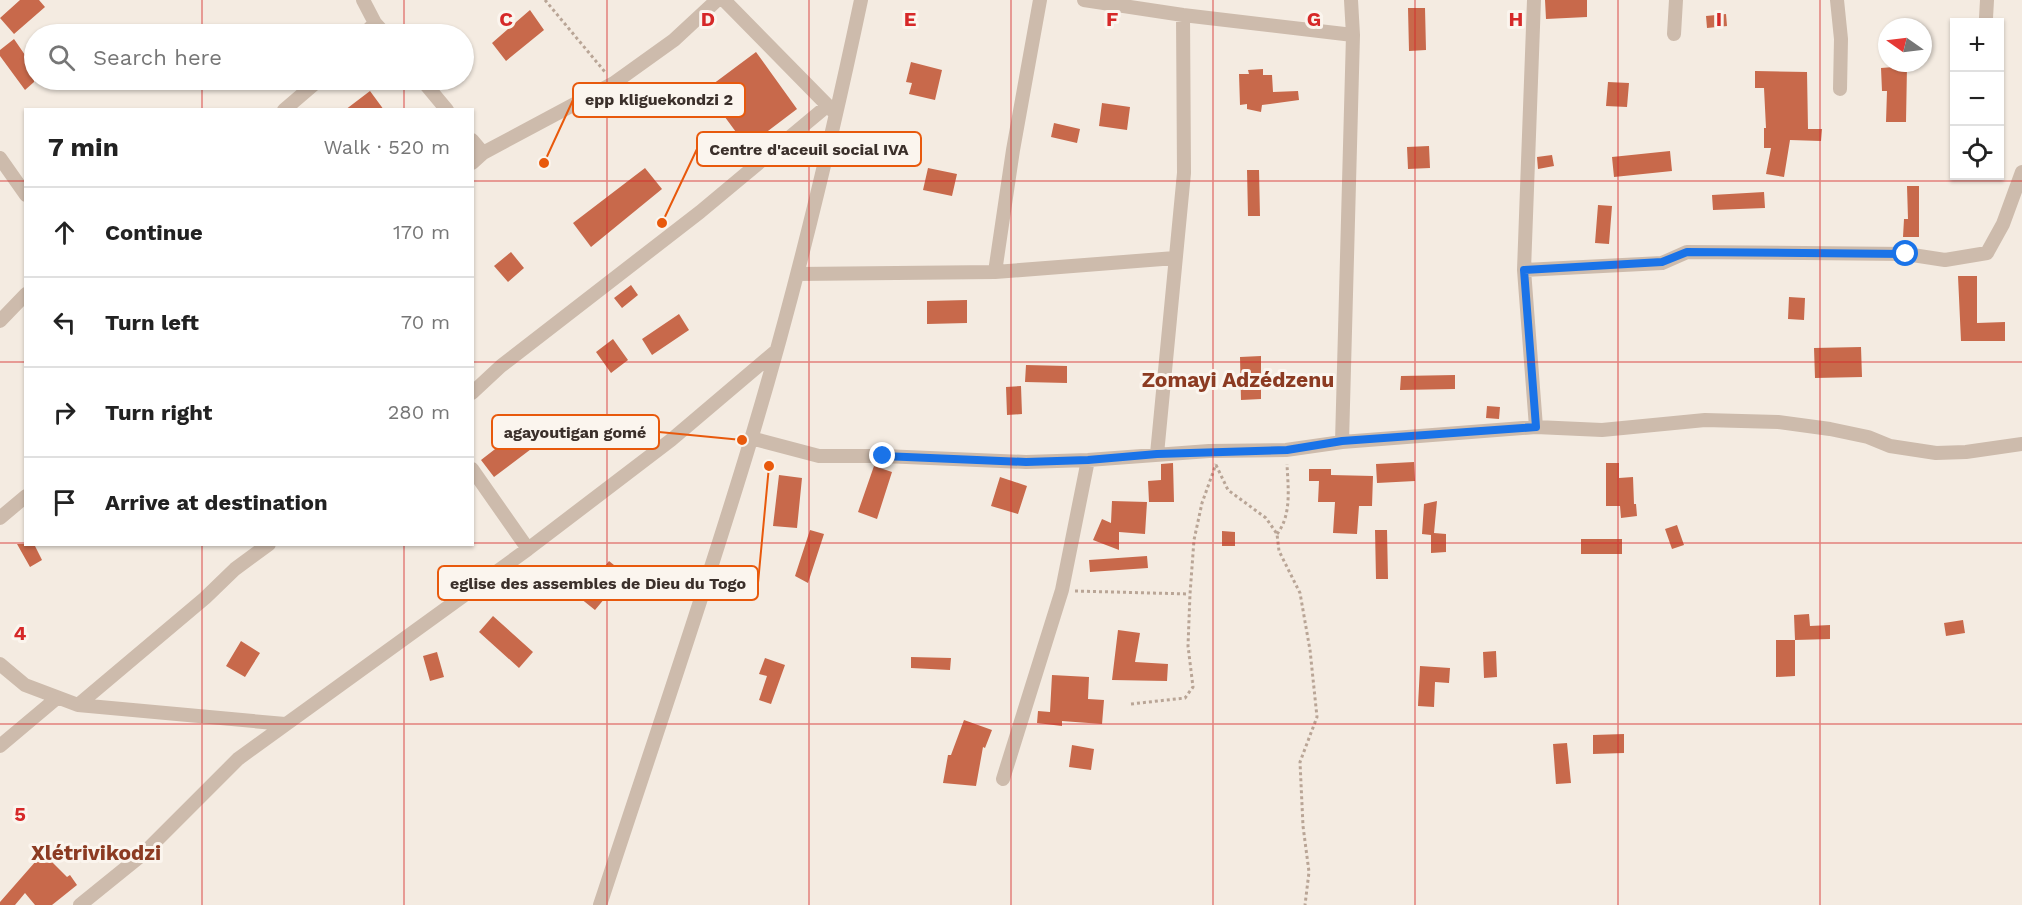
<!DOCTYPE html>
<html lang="en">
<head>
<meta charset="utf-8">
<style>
	:root { --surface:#fff; --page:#f6f6f6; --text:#222; --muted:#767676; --line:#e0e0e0 }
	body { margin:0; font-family:"Work Sans",sans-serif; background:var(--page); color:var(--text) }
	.controls { position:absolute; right:18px; top:18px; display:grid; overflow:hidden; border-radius:0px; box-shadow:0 2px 4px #0004 }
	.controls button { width:54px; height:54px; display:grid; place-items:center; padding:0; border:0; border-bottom:2px solid var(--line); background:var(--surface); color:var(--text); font:30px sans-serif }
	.compass { position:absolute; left:1878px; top:18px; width:54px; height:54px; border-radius:50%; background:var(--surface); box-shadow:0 2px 4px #0004; rotate:284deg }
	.stop { position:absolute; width:18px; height:18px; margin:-14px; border:4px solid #1a73e8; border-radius:50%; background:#fff }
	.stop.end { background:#1a73e8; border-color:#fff; box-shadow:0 2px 6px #0008 }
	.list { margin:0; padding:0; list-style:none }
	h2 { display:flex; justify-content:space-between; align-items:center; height:78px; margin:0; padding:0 24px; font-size:26px }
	h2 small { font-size:20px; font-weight:400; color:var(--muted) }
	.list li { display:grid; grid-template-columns:39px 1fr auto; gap:18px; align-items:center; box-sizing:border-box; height:90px; padding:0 24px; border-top:2px solid var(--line) }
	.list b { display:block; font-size:22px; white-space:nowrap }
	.list em { font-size:20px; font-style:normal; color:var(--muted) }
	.icon { flex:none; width:33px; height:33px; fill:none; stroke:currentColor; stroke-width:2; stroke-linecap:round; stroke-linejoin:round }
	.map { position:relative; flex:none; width:2022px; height:905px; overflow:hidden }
	.search { position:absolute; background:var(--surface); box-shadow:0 2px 4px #0004; left:24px; top:24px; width:450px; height:66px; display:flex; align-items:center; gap:15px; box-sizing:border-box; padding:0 21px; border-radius:33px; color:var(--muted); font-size:22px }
	.panel { position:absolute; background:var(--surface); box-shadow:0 2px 4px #0004; left:24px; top:108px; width:450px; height:438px; border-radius:0px }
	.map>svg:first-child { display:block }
	.building { fill:#c8694b }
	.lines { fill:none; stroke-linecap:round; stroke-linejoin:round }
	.path { stroke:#b9a596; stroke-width:3; stroke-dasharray:3 3; stroke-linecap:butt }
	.minor { stroke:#cdbbac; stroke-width:14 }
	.route { stroke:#1a73e8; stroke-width:8 }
	.grid { fill:none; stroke:#d62828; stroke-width:1.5; stroke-opacity:0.55 }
	.labels { text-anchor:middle; stroke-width:6; stroke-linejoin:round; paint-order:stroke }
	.district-label { font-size:21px; font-weight:bold; fill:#8c3b22; stroke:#fbf5ee }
	.grid-label { font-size:20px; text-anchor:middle; font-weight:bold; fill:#d62828; stroke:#fbf5ee; stroke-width:6; stroke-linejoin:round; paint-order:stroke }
	.leader { fill:none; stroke:#e8590c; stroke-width:2 }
	.callout-dot { fill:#e8590c; stroke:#fbf5ee; stroke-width:2 }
	.callout { fill:#fbf5ee; stroke:#e8590c; stroke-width:2 }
	.callout-label { font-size:16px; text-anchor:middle; font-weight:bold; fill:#3b302b }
</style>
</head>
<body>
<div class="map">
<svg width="2022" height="905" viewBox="0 0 2022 905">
	<rect width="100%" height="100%" fill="#f4ebe1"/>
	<path class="building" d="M20,0H39L45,7L14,34L0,18Z
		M1545,0H1587V17L1546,19Z
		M1408,8H1425L1426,50L1409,51Z
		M530,10L544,30L506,61L492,43Z
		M1726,14L1727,26L1707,28L1706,16Z
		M14,39L34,68V82L25,90L0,56V50Z
		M756,52L797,109L747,147L705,90Z
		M911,62L942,70L935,100L909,94L912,83L906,82Z
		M1907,66L1906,122H1886L1887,91H1882L1881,68Z
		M1263,69V75H1272L1273,92L1298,91L1299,100L1262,105L1261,112L1247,109V104L1240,105L1239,74H1249L1248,70Z
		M1755,71L1807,72L1808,129H1822L1821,141L1790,140L1784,177L1766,174L1771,148H1764V128H1766L1764,88H1755Z
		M1608,82L1629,83L1627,107L1606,106Z
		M370,91L384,110H345Z
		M1102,103L1130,107L1127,130L1099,126Z
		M1054,123L1080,129L1077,143L1051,137Z
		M858,131L898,140L896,152L856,143Z
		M1429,146L1430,168L1408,169L1407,147Z
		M1670,151L1672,171L1614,177L1612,157Z
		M1552,155L1554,166L1538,169L1537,157Z
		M645,168L662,189L591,247L573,223Z
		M928,168L957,174L952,196L923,190Z
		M1247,170H1259L1260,216H1248Z
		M1907,186H1919V237H1903L1904,219H1908Z
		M1764,192L1765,208L1713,210L1712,195Z
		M1598,205L1612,206L1609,244L1595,243Z
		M511,252L524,268L508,282L494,266Z
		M1958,276H1977V323L2005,322V341H1961Z
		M631,285L638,295L622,308L614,298Z
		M1789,297L1805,298L1804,320L1788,319Z
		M967,300V323L927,324V301Z
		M679,314L689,330L652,355L642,339Z
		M613,339L628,360L611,373L596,352Z
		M1861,347L1862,377L1815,378L1814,348Z
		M1261,356V399L1241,400L1240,357Z
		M1026,365L1067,366V383L1025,382Z
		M1455,375V389L1400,390L1401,376Z
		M1021,386L1022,414L1007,415L1006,387Z
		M1487,406L1500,407L1499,419L1486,418Z
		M530,422L543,440L494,477L481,460Z
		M1414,462L1415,481L1377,483L1376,464Z
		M1173,463L1174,502H1149L1148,481L1161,480V464Z
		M1606,463H1619V478L1633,477L1634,504H1636L1637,516L1621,518L1620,506H1606Z
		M874,466L892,472L877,519L858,512Z
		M1309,469H1331V475L1373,476L1372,506H1359L1357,534L1333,533L1335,502H1318L1319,481H1309Z
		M779,475L802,478L797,528L773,526Z
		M1000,477L1027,486L1018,514L991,506Z
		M1112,501L1147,502L1145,534L1119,532V550L1093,540L1102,519L1111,523Z
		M1437,501L1434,533L1446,534V552L1431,553V535L1422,534L1424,504Z
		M1677,525L1684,545L1672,549L1665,529Z
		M810,530L824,534L808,583L795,576Z
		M1375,530H1387L1388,579H1376Z
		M1222,531L1235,532V546H1222Z
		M1581,539H1622V554H1581Z
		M17,544H34L42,560L30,567Z
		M1147,556L1148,568L1090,572L1089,560Z
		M609,561L625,574L595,610L580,598Z
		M1809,614L1810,626L1830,625V639L1795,640L1794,615Z
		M493,616L533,652L519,668L479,632Z
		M1963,620L1965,633L1946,636L1944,623Z
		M1118,630L1140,633L1135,662L1168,664L1167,681L1112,680Z
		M1776,640H1795V676L1776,677Z
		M241,641L260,653L245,677L226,666Z
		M1496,651L1497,677L1484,678L1483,652Z
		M437,652L444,677L430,681L423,656Z
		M911,657L951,658L950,670L911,668Z
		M765,658L785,665L771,704L759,700L767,676L759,674Z
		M1420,666L1450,668L1449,683L1435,682L1434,707L1418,706Z
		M1052,675L1089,677L1088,699L1104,700L1102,724L1062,721V726L1037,723L1038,711L1050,712Z
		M964,720L992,730L985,748L983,747L976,786L943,783L948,755H951Z
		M1624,734V753L1593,754V735Z
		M1567,743L1571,783L1556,784L1553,744Z
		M1072,745L1094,749L1091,770L1069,767Z
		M43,853L67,877L70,875L77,885L52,905H35L25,893L15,905H0V902Z"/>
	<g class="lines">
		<path class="path" d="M545,0L605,72
			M1216,465L1228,490L1266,518L1277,534L1279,551L1300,593L1310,650L1317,717L1300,762L1303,826L1309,872L1305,905
			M1277,534C1292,515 1288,487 1287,464
			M1075,591L1189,594
			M1131,704L1185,698L1193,687L1188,646L1190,594L1194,540L1202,503L1216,464"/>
		<path class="minor" d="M363,0L375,23L385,34
			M724,0L833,111
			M1084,0L1183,15L1353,35
			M1534,0L1524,270L1536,427
			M1837,0L1841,39L1840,89
			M1986,18L1987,0
			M364,34L375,23
			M1674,34L1676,0
			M422,80L447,110
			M284,110L319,80
			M472,140L483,153
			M0,158L26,195
			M472,163L483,153L614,83L674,40L717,0
			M1524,270L1662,263L1687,252L1906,254L1945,260L1987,253L2003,224L2022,172
			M995,272L1013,150L1040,0
			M797,274L995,272L1175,258
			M0,321L26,294
			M472,393L501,366L700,212L827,106
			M751,438L819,456H883L1026,462L1088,460L1209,451L1286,450L1342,442L1536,427L1602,430L1705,420L1778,422L1830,429L1868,437L1890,446L1936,453L1966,452L2022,444
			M1342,442L1353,35L1351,0
			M1157,454L1184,173L1183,15
			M472,469L528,549
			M0,518L26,496
			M0,664L25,685L78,705L285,724
			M78,705L205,598L235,569L269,544
			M0,746L57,698
			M1003,779L1062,590L1088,460
			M80,905L143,854L238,759L528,549L671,440L776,351
			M600,905C651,749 705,593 752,436C795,293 830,147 861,0"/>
	</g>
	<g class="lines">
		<path class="route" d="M883,456L1026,462L1088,460L1157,454L1287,450L1342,441L1536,427L1524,270L1662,262L1687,252L1906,254"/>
	</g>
	<path class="grid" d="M202,0V34M404,0V34M607,0V905M809,0V905M1011,0V905M1213,0V905M1415,0V905M1618,0V905M1820,0V905M202,80V110M404,80V110M0,181H26M472,181H2022M0,362H26M472,362H2022M0,543H26M472,543H2022M202,544V905M404,544V905M0,724H2022"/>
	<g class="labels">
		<g class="district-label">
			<text x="1238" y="387">Zomayi Adzédzenu</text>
			<text x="96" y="860">Xlétrivikodzi</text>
		</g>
	</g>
	<g class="grid-label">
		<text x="506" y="26">C</text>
		<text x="708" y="26">D</text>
		<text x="910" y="26">E</text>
		<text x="1112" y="26">F</text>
		<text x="1314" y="26">G</text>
		<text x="1516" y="26">H</text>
		<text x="1719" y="26">I</text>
		<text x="20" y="640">4</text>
		<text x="20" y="821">5</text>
	</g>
	<path class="leader" d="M544 163L573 100M662 223L697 149M742 440L659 432M769 466L758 583"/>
	<g class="callout-dot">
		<circle cx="544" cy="163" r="6"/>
		<circle cx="662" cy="223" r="6"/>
		<circle cx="742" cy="440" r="6"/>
		<circle cx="769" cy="466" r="6"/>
	</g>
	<g class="callout">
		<rect x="573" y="83" width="172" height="34" rx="6"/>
		<rect x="697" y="132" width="224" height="34" rx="6"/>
		<rect x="492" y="415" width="167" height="34" rx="6"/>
		<rect x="438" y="566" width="320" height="34" rx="6"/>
	</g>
	<g class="callout-label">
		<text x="659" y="105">epp kliguekondzi 2</text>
		<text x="809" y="155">Centre d'aceuil social IVA</text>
		<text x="575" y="438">agayoutigan gomé</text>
		<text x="598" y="589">eglise des assembles de Dieu du Togo</text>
	</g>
</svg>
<div class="controls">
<button>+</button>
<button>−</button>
<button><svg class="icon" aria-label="locate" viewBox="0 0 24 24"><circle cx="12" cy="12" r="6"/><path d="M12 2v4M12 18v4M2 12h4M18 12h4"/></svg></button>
</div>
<svg class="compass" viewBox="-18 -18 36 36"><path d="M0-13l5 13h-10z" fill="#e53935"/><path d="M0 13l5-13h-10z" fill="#767676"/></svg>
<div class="stop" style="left:1906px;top:254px"></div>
<div class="stop end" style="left:883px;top:456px"></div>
<div class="search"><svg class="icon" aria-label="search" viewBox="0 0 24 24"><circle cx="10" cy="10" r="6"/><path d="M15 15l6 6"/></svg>Search here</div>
<section class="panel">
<h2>7 min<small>Walk · 520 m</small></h2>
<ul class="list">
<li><svg class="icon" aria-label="ahead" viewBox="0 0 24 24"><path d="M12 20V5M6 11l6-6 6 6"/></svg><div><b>Continue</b></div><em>170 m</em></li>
<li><svg class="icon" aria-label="left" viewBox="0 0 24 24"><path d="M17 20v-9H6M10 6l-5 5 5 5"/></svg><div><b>Turn left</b></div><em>70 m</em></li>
<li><svg class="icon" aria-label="right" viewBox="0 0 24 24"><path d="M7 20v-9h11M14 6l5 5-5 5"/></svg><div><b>Turn right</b></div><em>280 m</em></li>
<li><svg class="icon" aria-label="arrive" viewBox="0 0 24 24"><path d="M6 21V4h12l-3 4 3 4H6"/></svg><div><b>Arrive at destination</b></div></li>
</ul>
</section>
</div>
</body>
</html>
